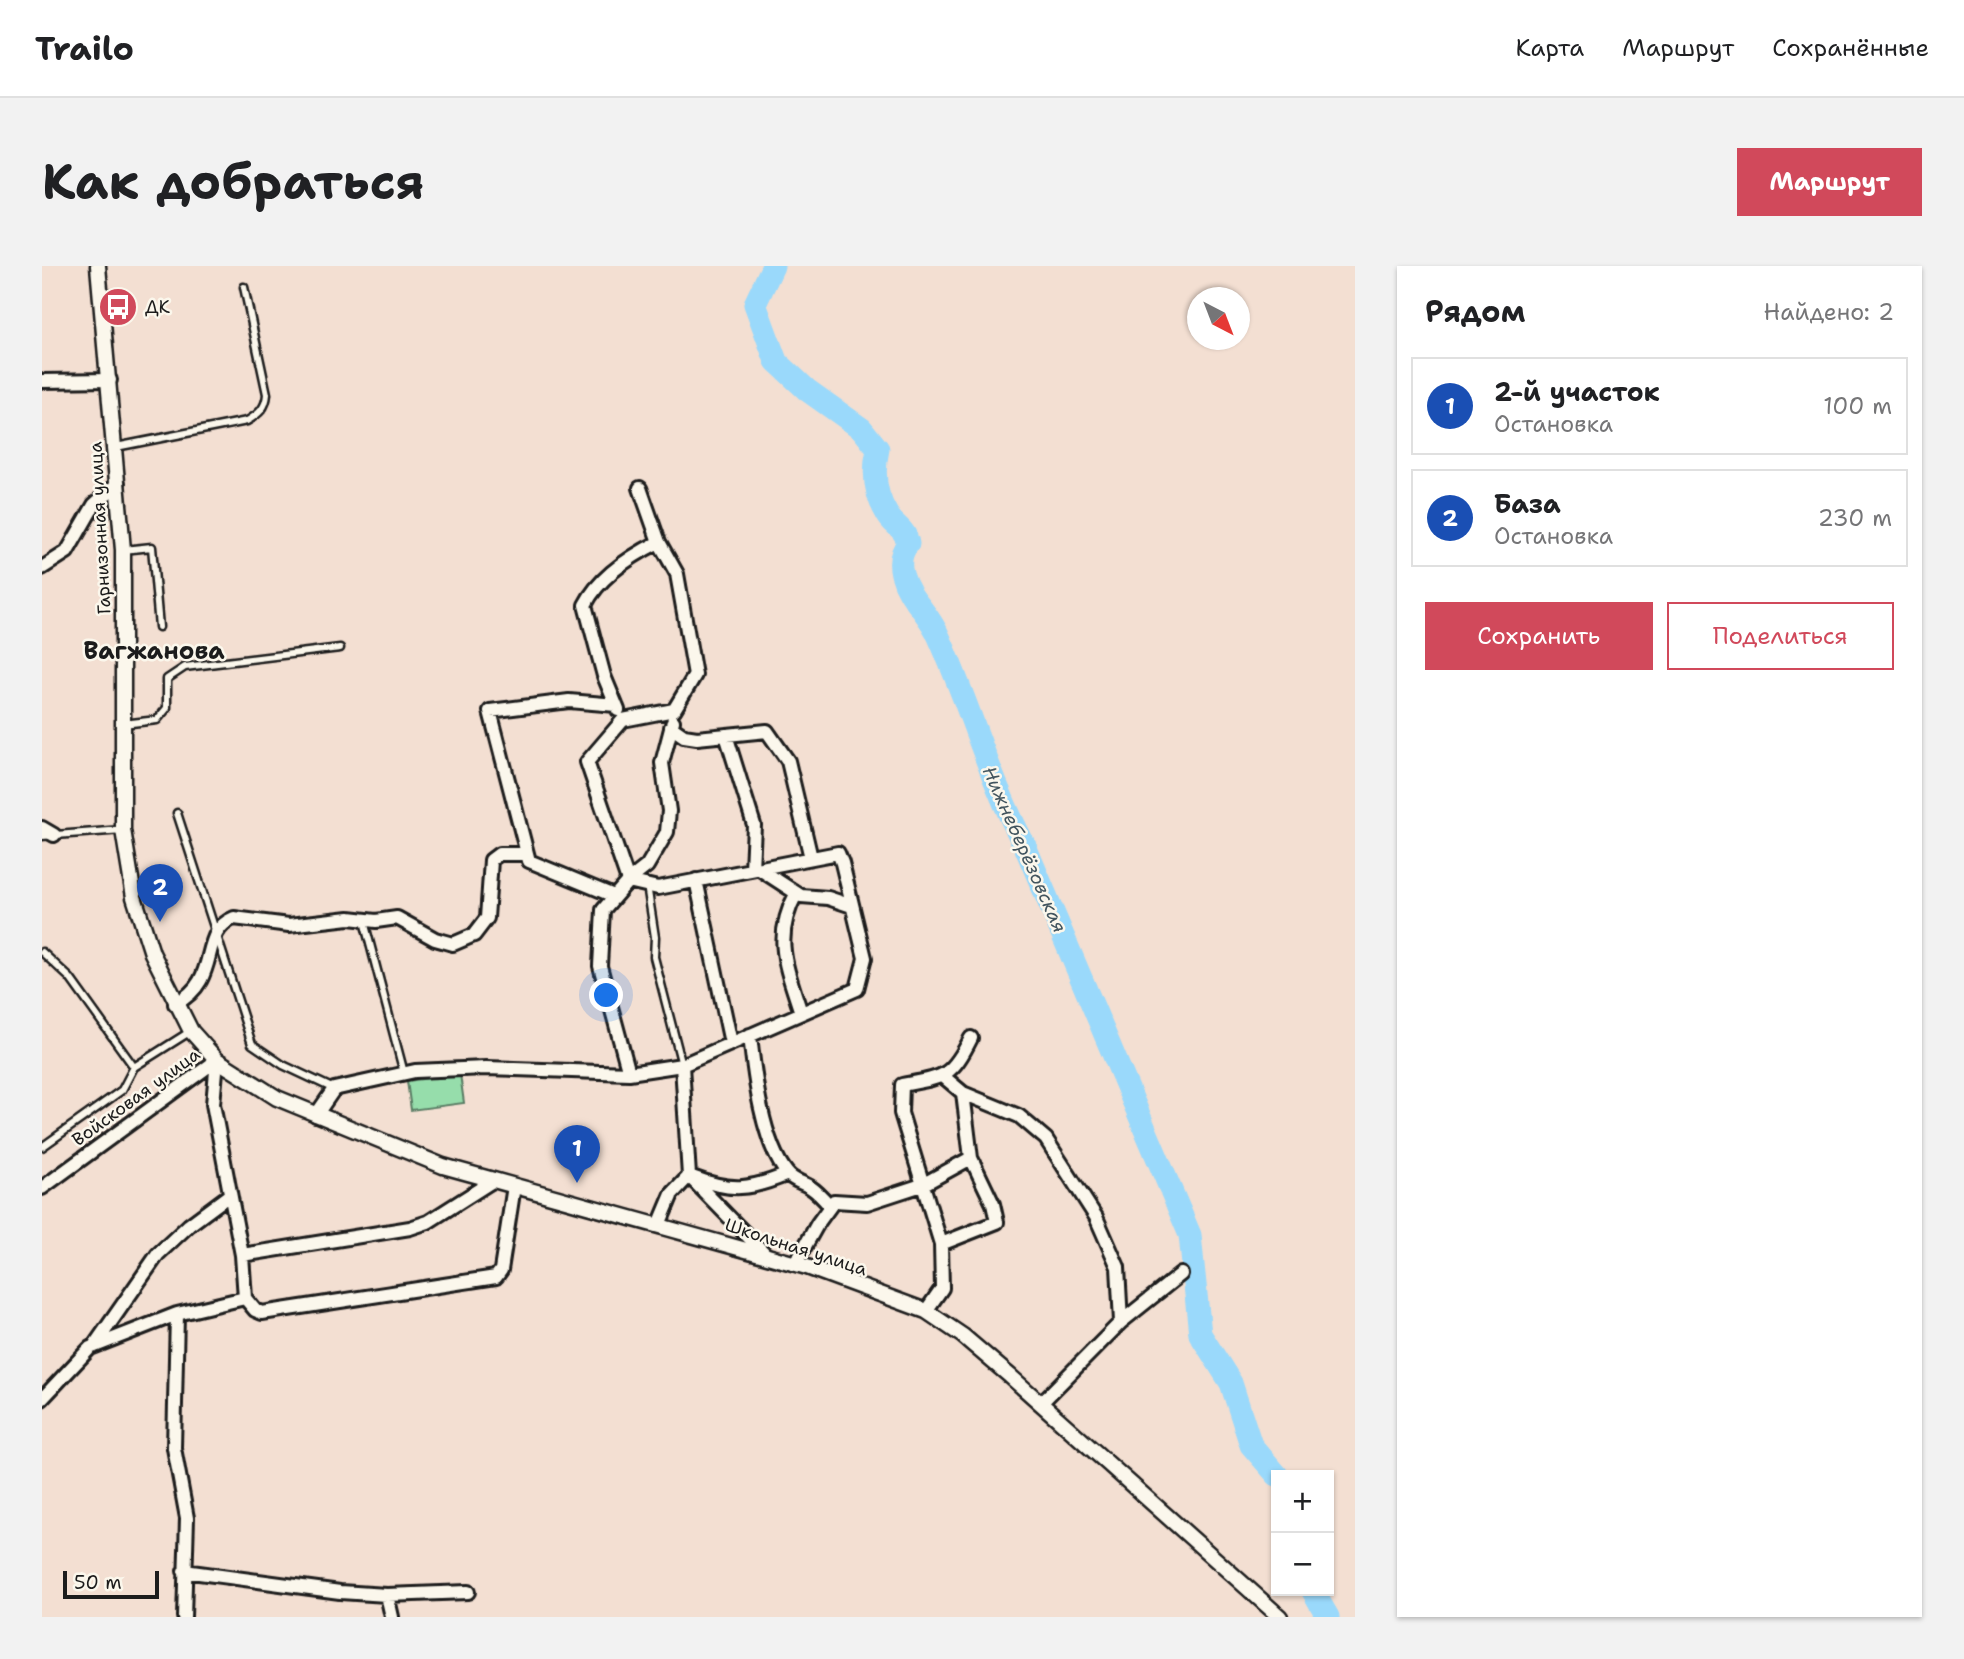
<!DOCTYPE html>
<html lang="ru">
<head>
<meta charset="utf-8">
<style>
	:root { --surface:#fff; --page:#f2f2f2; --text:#202124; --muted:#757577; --line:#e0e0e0; --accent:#d1495b }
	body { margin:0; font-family:"Shantell Sans",sans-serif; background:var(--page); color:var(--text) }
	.controls { position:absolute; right:21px; bottom:21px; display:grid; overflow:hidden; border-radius:0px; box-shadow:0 2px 5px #0004 }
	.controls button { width:63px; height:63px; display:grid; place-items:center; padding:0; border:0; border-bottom:2px solid var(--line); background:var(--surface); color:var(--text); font:35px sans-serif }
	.compass { position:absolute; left:1145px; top:21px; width:63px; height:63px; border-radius:50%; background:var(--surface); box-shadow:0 2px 5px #0004; rotate:138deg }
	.scale { position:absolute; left:21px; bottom:18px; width:96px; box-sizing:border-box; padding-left:7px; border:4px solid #1c1c1c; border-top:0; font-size:19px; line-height:24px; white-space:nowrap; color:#1c1c1c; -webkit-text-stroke:5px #fbf7ec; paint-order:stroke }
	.you { position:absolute; left:565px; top:730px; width:24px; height:24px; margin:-18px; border:5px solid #fff; border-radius:50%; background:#1a73e8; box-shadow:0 0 0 10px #1a73e833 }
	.badge { display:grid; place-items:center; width:46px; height:46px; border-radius:50%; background:var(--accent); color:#fff; font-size:23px; font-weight:700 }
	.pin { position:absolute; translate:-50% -58px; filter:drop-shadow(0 2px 4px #0008) }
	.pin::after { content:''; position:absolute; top:37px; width:24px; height:21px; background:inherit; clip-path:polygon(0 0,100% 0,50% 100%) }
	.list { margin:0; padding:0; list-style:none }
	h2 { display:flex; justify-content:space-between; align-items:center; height:91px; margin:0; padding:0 28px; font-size:30px }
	h2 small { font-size:23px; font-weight:400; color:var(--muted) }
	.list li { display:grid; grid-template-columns:46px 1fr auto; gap:21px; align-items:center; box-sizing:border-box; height:98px; margin:0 14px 14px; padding:0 14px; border:2px solid var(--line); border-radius:0px }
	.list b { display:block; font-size:26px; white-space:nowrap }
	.list p { margin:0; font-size:23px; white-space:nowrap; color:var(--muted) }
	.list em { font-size:23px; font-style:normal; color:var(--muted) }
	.actions { display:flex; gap:14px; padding:21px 28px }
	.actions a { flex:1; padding:16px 0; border:2px solid var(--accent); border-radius:0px; text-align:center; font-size:24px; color:var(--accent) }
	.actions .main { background:var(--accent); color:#fff }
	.map { position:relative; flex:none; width:1313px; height:1351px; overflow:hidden; border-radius:0px }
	header { display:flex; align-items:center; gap:42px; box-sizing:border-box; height:98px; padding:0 35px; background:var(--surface); border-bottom:2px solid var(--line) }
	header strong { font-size:33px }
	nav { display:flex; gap:38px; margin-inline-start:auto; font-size:24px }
	.intro { display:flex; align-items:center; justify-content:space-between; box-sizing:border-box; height:168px; padding:0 42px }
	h1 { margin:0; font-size:49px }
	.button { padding:18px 32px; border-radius:0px; background:var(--accent); color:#fff; font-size:24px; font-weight:700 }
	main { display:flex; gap:42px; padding:0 42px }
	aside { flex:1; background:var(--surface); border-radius:0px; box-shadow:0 2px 5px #0004 }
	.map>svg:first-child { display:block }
	.green { fill:#96ddab; stroke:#597c64; stroke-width:2 }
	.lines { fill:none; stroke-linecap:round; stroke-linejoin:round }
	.river { stroke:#9ad9fb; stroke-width:23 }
	.service-casing { stroke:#1c1c1c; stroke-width:11 }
	.minor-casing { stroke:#1c1c1c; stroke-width:18 }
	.tertiary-casing { stroke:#1c1c1c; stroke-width:19 }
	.service { stroke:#fbf7ec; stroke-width:6 }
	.minor { stroke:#fbf7ec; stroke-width:12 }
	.tertiary { stroke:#fbf7ec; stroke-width:14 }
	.labels { text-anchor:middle; stroke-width:5; stroke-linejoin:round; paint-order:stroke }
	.poi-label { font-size:18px; fill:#1c1c1c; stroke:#fbf7ec; text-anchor:start }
	.street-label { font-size:18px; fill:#1c1c1c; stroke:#fbf7ec }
	.water-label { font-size:19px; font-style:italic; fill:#42555f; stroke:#fbf7ec }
	.district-label { font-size:24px; font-weight:bold; fill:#1c1c1c; stroke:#fbf7ec }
</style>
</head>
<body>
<header>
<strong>Trailo</strong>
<nav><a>Карта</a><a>Маршрут</a><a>Сохранённые</a></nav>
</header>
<div class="intro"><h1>Как добраться</h1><a class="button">Маршрут</a></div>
<main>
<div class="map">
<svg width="1313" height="1351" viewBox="0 0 1313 1351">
	<rect width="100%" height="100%" fill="#f3dfd2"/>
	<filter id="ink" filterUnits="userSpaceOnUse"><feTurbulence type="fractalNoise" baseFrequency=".0143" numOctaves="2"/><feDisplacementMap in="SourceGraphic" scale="14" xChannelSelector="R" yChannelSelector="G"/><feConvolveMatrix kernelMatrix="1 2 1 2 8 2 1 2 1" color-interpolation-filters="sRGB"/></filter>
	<g filter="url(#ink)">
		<path class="green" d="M418,808L422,837L369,844L365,815Z"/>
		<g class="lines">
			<path class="river" d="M731,0L713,38L734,95L765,124L820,163L836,183C831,205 832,227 845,248C852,261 863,261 866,278C859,286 857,296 860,308C867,334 886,345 897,371C928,440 947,513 983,580L1148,969L1158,1068L1189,1117L1209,1179L1235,1209
				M1271,1325L1286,1351"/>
			<defs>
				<path id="service" d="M74,181L205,155C217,148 224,142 225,128L202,21
					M81,284L110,281L117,361
					M81,458L115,454L125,442V413L143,401L298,382
					M135,547L210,778L241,799L292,823
					M0,570L81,564
					M605,619L613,671L612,691L640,799
					M322,655L362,807
					M0,686L28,712L92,801L149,765
					M0,881L80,824L92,801"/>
				<path id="minor" d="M0,115L68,114
					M598,222L617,276L635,308L653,409L632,444L581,454L545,496L586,615L561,644L558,700L587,807L640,799L647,910
					M0,302L25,286L52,239L76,217
					M576,444L562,410L543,339C557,311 589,290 617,276
					M629,461L642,470L655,472L725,465L746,495L769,592
					M684,469L712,559L710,603
					M0,562L12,569
					M716,602L759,630L786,632L810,640
					M654,614L689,777
					M586,615L616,622L796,587L800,597L823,692L815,723L640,799
					M586,615L605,600L625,566L627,545L620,497L631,455
					M754,628C730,673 745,702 759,747
					M572,630L487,595L448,445L527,435L574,439
					M133,738C181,713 155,667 192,652L247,659L307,652L334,655L355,652L393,673L411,678L432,669L445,652L449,594L457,588H485
					M708,769C712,807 720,877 745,907C751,915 760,916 768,921C776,926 782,933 788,940
					M921,827L977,850L1004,873L1054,951L1076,1001L1079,1056
					M274,849L292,823L373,805L444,802L587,807
					M647,910L725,990
					M650,911C689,926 708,924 746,908
					M0,922L175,794
					M617,959L630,928L647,910
					M899,978L955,956L951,938L929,892L921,827L902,811
					M200,989L368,962L386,956L452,914
					M753,998L776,957L792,935L825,937L880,919L929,892
					M203,1032L213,1044L220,1047L454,1011L459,1004L472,920
					M884,1045L900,1022L899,978L859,847L860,819C902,811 909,812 929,772
					M135,1048L132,1182L145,1252L142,1351
					M52,1080L116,988L147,959L186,930
					M0,1133L48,1082L135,1048L203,1032L200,989L171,838L175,794
					M999,1137L1079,1056L1139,1008
					M142,1305L298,1326L345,1329L426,1326
					M345,1329L350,1351"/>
				<path id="tertiary" d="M56,0L81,284V564L92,631L110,687L149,765L175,794L235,832L401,900L765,1001L884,1045L921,1070L968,1110L1238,1351"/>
			</defs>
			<use href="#service" class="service-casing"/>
			<use href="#minor" class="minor-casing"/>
			<use href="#tertiary" class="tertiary-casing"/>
			<use href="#service" class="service"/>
			<use href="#minor" class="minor"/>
			<use href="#tertiary" class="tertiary"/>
		</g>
	</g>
	<defs>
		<symbol id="bus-disc" viewBox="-11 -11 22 22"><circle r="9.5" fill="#d1495b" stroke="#fbf7ec"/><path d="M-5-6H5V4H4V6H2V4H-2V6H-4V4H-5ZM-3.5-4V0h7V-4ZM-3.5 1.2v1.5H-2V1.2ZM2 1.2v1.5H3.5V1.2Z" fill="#fff"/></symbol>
	</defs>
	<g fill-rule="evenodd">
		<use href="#bus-disc" x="54" y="19" width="44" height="44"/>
	</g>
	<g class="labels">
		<g class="poi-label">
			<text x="103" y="47">ДК</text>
		</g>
		<g class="street-label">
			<text transform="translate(58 262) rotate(-93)" y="6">Гарнизонная улица</text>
			<text transform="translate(94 831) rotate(-36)" y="6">Войсковая улица</text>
			<text transform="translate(754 981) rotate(18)" y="6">Школьная улица</text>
		</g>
		<g class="water-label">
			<text transform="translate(983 583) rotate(66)" y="7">Нижнеберёзовская</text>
		</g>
		<g class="district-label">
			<text x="112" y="393">Вагжанова</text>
		</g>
	</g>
</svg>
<div class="controls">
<button>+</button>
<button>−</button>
</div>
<svg class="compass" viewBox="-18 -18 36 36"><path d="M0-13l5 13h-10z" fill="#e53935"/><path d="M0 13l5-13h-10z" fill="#757577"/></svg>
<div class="scale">50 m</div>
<div class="you"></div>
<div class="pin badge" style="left:535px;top:917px;background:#1a4fb4">1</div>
<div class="pin badge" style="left:118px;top:656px;background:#1a4fb4">2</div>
</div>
<aside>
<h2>Рядом<small>Найдено: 2</small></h2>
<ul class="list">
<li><span class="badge" style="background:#1a4fb4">1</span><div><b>2-й участок</b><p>Остановка</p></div><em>100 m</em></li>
<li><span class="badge" style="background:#1a4fb4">2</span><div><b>База</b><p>Остановка</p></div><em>230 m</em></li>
</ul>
<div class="actions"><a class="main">Сохранить</a><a>Поделиться</a></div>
</aside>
</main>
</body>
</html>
